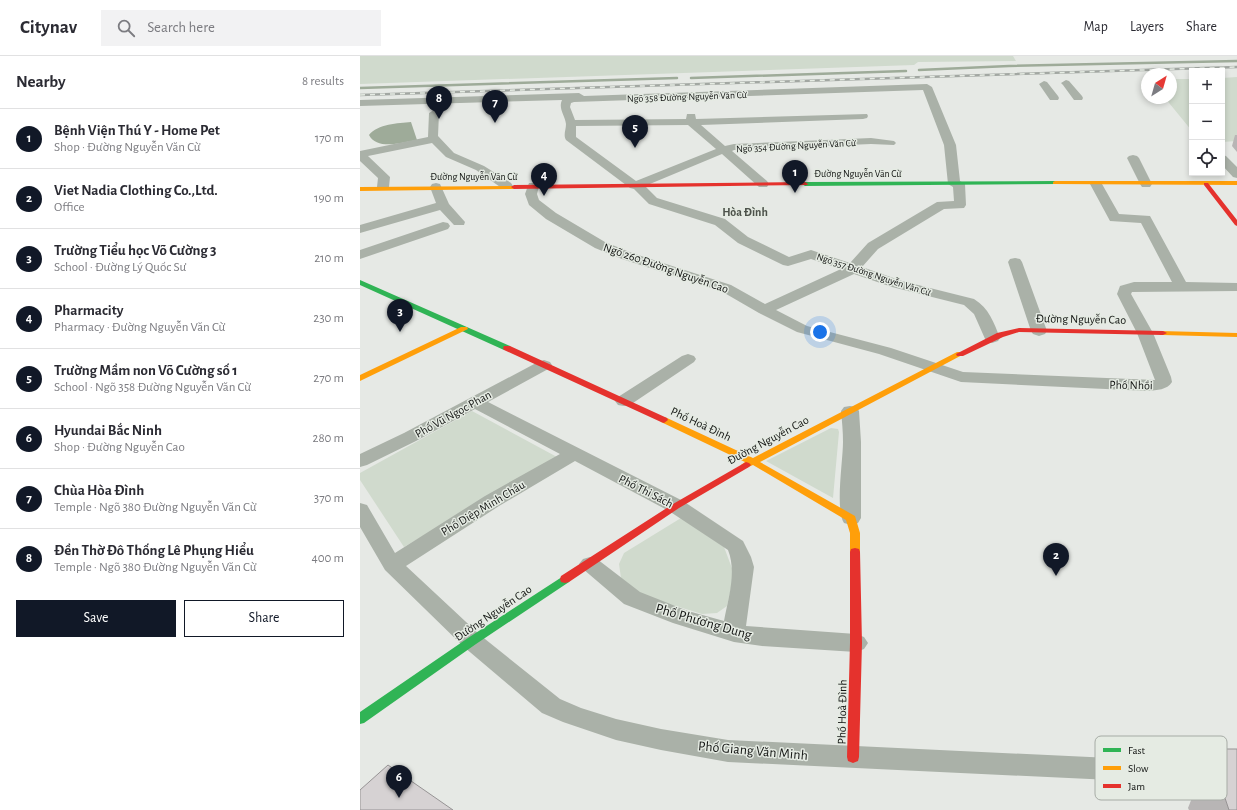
<!DOCTYPE html>
<html lang="en">
<head>
<meta charset="utf-8">
<style>
	:root { --surface:#fff; --page:#f2f2f3; --text:#2b2b33; --muted:#7c7c81; --line:#e1e1e2; --accent:#111827 }
	body { margin:0; font-family:"Alegreya Sans",sans-serif; background:var(--page); color:var(--text) }
	.controls { position:absolute; right:12px; top:12px; display:grid; overflow:hidden; border-radius:0px; box-shadow:0 2px 6px #0003 }
	.controls button { width:36px; height:36px; display:grid; place-items:center; padding:0; border:0; border-bottom:1px solid var(--line); background:var(--surface); color:var(--text); font:20px sans-serif }
	.compass { position:absolute; left:781px; top:12px; width:36px; height:36px; border-radius:50%; background:var(--surface); box-shadow:0 2px 6px #0003; rotate:37deg }
	.you { position:absolute; left:460px; top:276px; width:14px; height:14px; margin:-10px; border:3px solid #fff; border-radius:50%; background:#1a73e8; box-shadow:0 0 0 6px #1a73e833 }
	.badge { display:grid; place-items:center; width:26px; height:26px; border-radius:50%; background:var(--accent); color:#fff; font-size:13px; font-weight:700 }
	.pin { position:absolute; translate:-50% -33px; filter:drop-shadow(0 1px 2px #0008) }
	.pin::after { content:''; position:absolute; top:21px; width:14px; height:12px; background:inherit; clip-path:polygon(0 0,100% 0,50% 100%) }
	.list { margin:0; padding:0; list-style:none }
	h2 { display:flex; justify-content:space-between; align-items:center; height:52px; margin:0; padding:0 16px; font-size:17px }
	h2 small { font-size:13px; font-weight:400; color:var(--muted) }
	.list li { display:grid; grid-template-columns:26px 1fr auto; gap:12px; align-items:center; box-sizing:border-box; height:60px; padding:0 16px; border-top:1px solid var(--line) }
	.list b { display:block; font-size:15px; white-space:nowrap }
	.list p { margin:0; font-size:13px; white-space:nowrap; color:var(--muted) }
	.list em { font-size:13px; font-style:normal; color:var(--muted) }
	.actions { display:flex; gap:8px; padding:12px 16px }
	.actions a { flex:1; padding:9px 0; border:1px solid var(--accent); border-radius:0px; text-align:center; font-size:14px; color:var(--accent) }
	.actions .main { background:var(--accent); color:#fff }
	.icon { flex:none; width:22px; height:22px; fill:none; stroke:currentColor; stroke-width:2; stroke-linecap:round; stroke-linejoin:round }
	.map { position:relative; flex:none; width:877px; height:754px; overflow:hidden }
	header { display:flex; align-items:center; gap:24px; box-sizing:border-box; height:56px; padding:0 20px; background:var(--surface); border-bottom:1px solid var(--line) }
	header strong { font-size:19px }
	nav { display:flex; gap:22px; margin-inline-start:auto; font-size:14px }
	.search { width:280px; height:36px; background:var(--page); display:flex; align-items:center; gap:10px; box-sizing:border-box; padding:0 14px; border-radius:0px; color:var(--muted); font-size:15px }
	main { display:flex }
	aside { flex:1; background:var(--surface) }
	.map>svg:first-child { display:block }
	.green { fill:#d0dacd }
	.water { fill:#9eab99 }
	.lines { fill:none; stroke-linecap:round; stroke-linejoin:round }
	.stream { stroke:#9eab99; stroke-width:2.5 }
	.street { fill:#aab1a8; fill-rule:evenodd }
	.fast { fill:#30b455; fill-rule:evenodd }
	.slow { fill:#ff9f0a; fill-rule:evenodd }
	.jam { fill:#e5322d; fill-rule:evenodd }
	.rail-casing { stroke:#a2a7a2; stroke-width:2.5 }
	.rail { stroke:#e5ebe3; stroke-width:1.5; stroke-dasharray:5; stroke-linecap:butt }
	.wall { fill:#b8b5b5 }
	.building { fill:#d6d2d3; stroke:#969394 }
	.labels { text-anchor:middle; stroke-width:3; stroke-linejoin:round; paint-order:stroke }
	.far-street-label { font-size:10px; fill:#131513; stroke:#e5ebe3 }
	.far-quarter-label { font-size:12px; font-weight:bold; fill:#4d524b; stroke:#e5ebe3 }
	.street-label { font-size:12px; fill:#131513; stroke:#e5ebe3 }
	.near-street-label { font-size:14px; fill:#131513; stroke:#e5ebe3 }
	.key { fill:#e5ebe3; stroke:#a6aba5; stroke-width:1 }
	.key-label { font-size:11px; fill:#131513 }
</style>
</head>
<body>
<header>
<strong>Citynav</strong>
<div class="search"><svg class="icon" aria-label="search" viewBox="0 0 24 24"><circle cx="10" cy="10" r="6"/><path d="M15 15l6 6"/></svg>Search here</div>
<nav><a>Map</a><a>Layers</a><a>Share</a></nav>
</header>
<main>
<aside>
<h2>Nearby<small>8 results</small></h2>
<ul class="list">
<li><span class="badge">1</span><div><b>Bệnh Viện Thú Y - Home Pet</b><p>Shop · Đường Nguyễn Văn Cừ</p></div><em>170 m</em></li>
<li><span class="badge">2</span><div><b>Viet Nadia Clothing Co.,Ltd.</b><p>Office</p></div><em>190 m</em></li>
<li><span class="badge">3</span><div><b>Trường Tiểu học Võ Cường 3</b><p>School · Đường Lý Quốc Sư</p></div><em>210 m</em></li>
<li><span class="badge">4</span><div><b>Pharmacity</b><p>Pharmacy · Đường Nguyễn Văn Cừ</p></div><em>230 m</em></li>
<li><span class="badge">5</span><div><b>Trường Mầm non Võ Cường số 1</b><p>School · Ngõ 358 Đường Nguyễn Văn Cừ</p></div><em>270 m</em></li>
<li><span class="badge">6</span><div><b>Hyundai Bắc Ninh</b><p>Shop · Đường Nguyễn Cao</p></div><em>280 m</em></li>
<li><span class="badge">7</span><div><b>Chùa Hòa Đình</b><p>Temple · Ngõ 380 Đường Nguyễn Văn Cừ</p></div><em>370 m</em></li>
<li><span class="badge">8</span><div><b>Đền Thờ Đô Thống Lê Phụng Hiểu</b><p>Temple · Ngõ 380 Đường Nguyễn Văn Cừ</p></div><em>400 m</em></li>
</ul>
<div class="actions"><a class="main">Save</a><a>Share</a></div>
</aside>
<div class="map">
<svg width="877" height="754" viewBox="0 0 877 754">
	<rect width="100%" height="100%" fill="#e6e9e5"/>
	<path class="green" d="M0,0H653L656,5L558,6L554,9L0,28Z
		M877,21V85L862,86V22Z
		M811,23H832V75L805,42H811Z
		M112,355L197,401L44,491L0,424V417Z
		M471,372L478,373L479,376L473,442L406,405Z
		M321,462L364,491L373,515L371,532L367,550L357,557L342,558L283,540L261,522L259,508L264,497Z"/>
	<path class="water" d="M51,66L57,84C44,86 17,95 9,79C18,68 38,67 51,66Z"/>
	<g class="lines">
		<path class="stream" d="M559,14L649,10L877,5
			M331,22L546,15
			M0,32L317,22"/>
		<path class="street" d="M706,24L709,25L722,40L723,42L722,44H714L703,29L701,27Z
			M684,25L687,26L698,40L699,42L698,44H690L679,28Z
			M567,28L572,31L596,89L600,125L605,128L606,149L604,152L584,153L518,193L502,211L542,225L614,243C629,252 634,267 640,282L638,285L632,287L626,285L614,258L604,249L532,231L494,218L416,254L447,270L531,292L603,316L795,324L777,277L757,238L760,230L774,226H812L781,167L750,165L730,128L732,125H740L742,128L759,158L790,160L826,226L877,227V235L772,236L771,238L793,277L811,321L812,326C807,334 797,334 788,335L601,326L519,298L437,276L399,257L361,235L262,203L235,192L186,163L169,149L165,138L169,127H177L179,130L177,138L179,144L196,157L245,186L272,197L371,229L405,248L481,213L451,203L428,210L423,209L378,187L355,169L289,148L274,133L270,132L206,84C203,79 206,74 206,68C205,59 198,53 202,44L0,50V44L219,37L224,40ZM563,34L584,89L588,128L593,131L594,145L577,146L508,187L490,207L451,194L429,201L388,181L365,163L297,142L285,130L362,98L399,131H407L409,128L407,125L372,95L374,94L511,88L534,89L536,87L534,85L511,82L374,88L365,90L341,69L503,63L507,62L508,60L507,58L336,63L335,58H327L326,63L215,64L210,51L211,47L214,46ZM328,69L356,93L276,125L216,81V70Z
			M74,54L79,57L78,80L94,97L124,110L151,127L153,130L151,133H143L116,114L86,101L72,87L8,100L30,121L29,131L27,134H19L17,131L18,122L0,105V95L68,81L69,57Z
			M773,99L777,100L779,102L792,128L790,131H782L780,128L767,102L769,100Z
			M862,99L866,100L877,111V122L873,121L862,109Z
			M76,127L80,128L89,148L105,166L104,169H94L80,154L0,177V169L76,147L70,131L72,128Z
			M83,166L88,167L90,170L88,173L0,203V194Z
			M655,202L660,203L662,206L687,275L685,278L679,280L673,278L671,275L648,206L650,203Z
			M328,298L334,300L336,303L334,306L270,349L264,350L258,349L255,345L258,341L322,300Z
			M184,304L190,306L192,309L190,312L128,346L323,445L383,485L391,501L394,511L386,570L496,578L504,581L508,587L504,593L496,596L402,590L374,586L313,567L264,548L223,513L219,508L223,503L230,501L237,503L280,536L328,555L364,565C368,543 377,516 368,494L309,455L215,405L139,450L46,510L120,579L200,643L221,652L256,663L301,673L368,684L877,708V730L368,706L301,694L256,684L203,666L182,657L104,591L25,514L0,471V447L7,449L35,497L125,440L200,398L115,353L56,385L7,409L0,411V398L44,377L178,306Z
			M490,350L496,351L499,355L501,386V462L498,467L491,469L484,467C475,453 483,405 483,386C483,376 482,365 481,355L484,351Z"/>
		<path class="fast" d="M695,125L697,126V128L445,130L442,128L445,126Z
			M0,224L150,290L151,292L150,294H144L0,229Z
			M205,519L209,520L210,523L209,526L116,588L4,667L0,668V656L108,582Z"/>
		<path class="slow" d="M695,125H877V129L693,128V126Z
			M156,130L157,131L154,133L0,135V131Z
			M101,271H107L108,273L0,325V319Z
			M800,275L877,277V281L803,279H800L799,277Z
			M597,296H603L604,298L400,406L495,460L500,477V496L499,499H491L490,496V477L486,464L393,409L386,412L383,411L381,409L385,406L301,366L300,364L304,361L307,362L393,402Z"/>
		<path class="jam" d="M445,126L448,128L447,129L154,133L151,131L154,129Z
			M844,127H848L877,164V170L875,169L844,129Z
			M659,272L803,275L807,277L803,279L659,276L643,281L603,300H597L596,298L637,277Z
			M144,290H150L307,362L308,364L304,367L301,366L144,294L143,292Z
			M386,406L389,407L391,409L389,411L319,452L209,526L205,527L201,526L200,523L201,520L313,448Z
			M495,492L499,493L500,496L502,587L499,701L498,705L493,707L488,705L487,701L490,587V496L491,493Z"/>
		<defs>
			<path id="rail" d="M0,39L877,11"/>
		</defs>
		<use href="#rail" class="rail-casing"/>
		<use href="#rail" class="rail"/>
	</g>
	<path class="wall" d="M875,79H877V96L872,90Z
		M858,693L877,754H829L828,752L850,697H856Z"/>
	<path class="building" d="M858,693H877V754H869L850,697H859Z
		M28,709L93,754H0V734Z"/>
	<g class="labels">
		<g class="far-street-label">
			<text transform="translate(327 40) rotate(-2)" y="4">Ngõ 358 Đường Nguyễn Văn Cừ</text>
			<text transform="translate(436 89) rotate(-3)" y="4">Ngõ 354 Đường Nguyễn Văn Cừ</text>
			<text x="498" y="121">Đường Nguyễn Văn Cừ</text>
			<text x="114" y="124">Đường Nguyễn Văn Cừ</text>
			<text transform="translate(514 218) rotate(18)" y="4">Ngõ 357 Đường Nguyễn Văn Cừ</text>
		</g>
		<g class="far-quarter-label">
			<text x="385" y="160">Hòa Đình</text>
		</g>
		<g class="street-label">
			<text transform="translate(306 212) rotate(19)" y="4">Ngõ 260 Đường Nguyễn Cao</text>
			<text transform="translate(721 263) rotate(1)" y="4">Đường Nguyễn Cao</text>
			<text transform="translate(771 329) rotate(1)" y="4">Phố Nhồi</text>
			<text transform="translate(93 358) rotate(-29)" y="4">Phố Vũ Ngọc Phan</text>
			<text transform="translate(341 368) rotate(25)" y="4">Phố Hoà Đình</text>
			<text transform="translate(408 384) rotate(-28)" y="4">Đường Nguyễn Cao</text>
			<text transform="translate(286 435) rotate(27)" y="4">Phố Thi Sách</text>
			<text transform="translate(123 452) rotate(-31)" y="4">Phố Diệp Minh Châu</text>
			<text transform="translate(133 557) rotate(-34)" y="4">Đường Nguyễn Cao</text>
			<text transform="translate(482 656) rotate(-89)" y="4">Phố Hoà Đình</text>
		</g>
		<g class="near-street-label">
			<text transform="translate(344 565) rotate(16)" y="5">Phố Phương Dung</text>
			<text transform="translate(393 694) rotate(5)" y="5">Phố Giang Văn Minh</text>
		</g>
	</g>
	<rect x="735" y="680" width="132" height="64" rx="6" class="key"/>
	<rect x="743" y="692" width="18" height="4" fill="#30b455"/>
	<rect x="743" y="710" width="18" height="4" fill="#ff9f0a"/>
	<rect x="743" y="728" width="18" height="4" fill="#e5322d"/>
	<g class="key-label">
		<text x="768" y="698">Fast</text>
		<text x="768" y="716">Slow</text>
		<text x="768" y="734">Jam</text>
	</g>
</svg>
<div class="controls">
<button>+</button>
<button>−</button>
<button><svg class="icon" aria-label="locate" viewBox="0 0 24 24"><circle cx="12" cy="12" r="6"/><path d="M12 2v4M12 18v4M2 12h4M18 12h4"/></svg></button>
</div>
<svg class="compass" viewBox="-18 -18 36 36"><path d="M0-13l5 13h-10z" fill="#e53935"/><path d="M0 13l5-13h-10z" fill="#7c7c81"/></svg>
<div class="you"></div>
<div class="pin badge" style="left:435px;top:137px">1</div>
<div class="pin badge" style="left:696px;top:520px">2</div>
<div class="pin badge" style="left:40px;top:276px">3</div>
<div class="pin badge" style="left:184px;top:140px">4</div>
<div class="pin badge" style="left:275px;top:92px">5</div>
<div class="pin badge" style="left:39px;top:742px">6</div>
<div class="pin badge" style="left:135px;top:67px">7</div>
<div class="pin badge" style="left:79px;top:63px">8</div>
</div>
</main>
</body>
</html>
